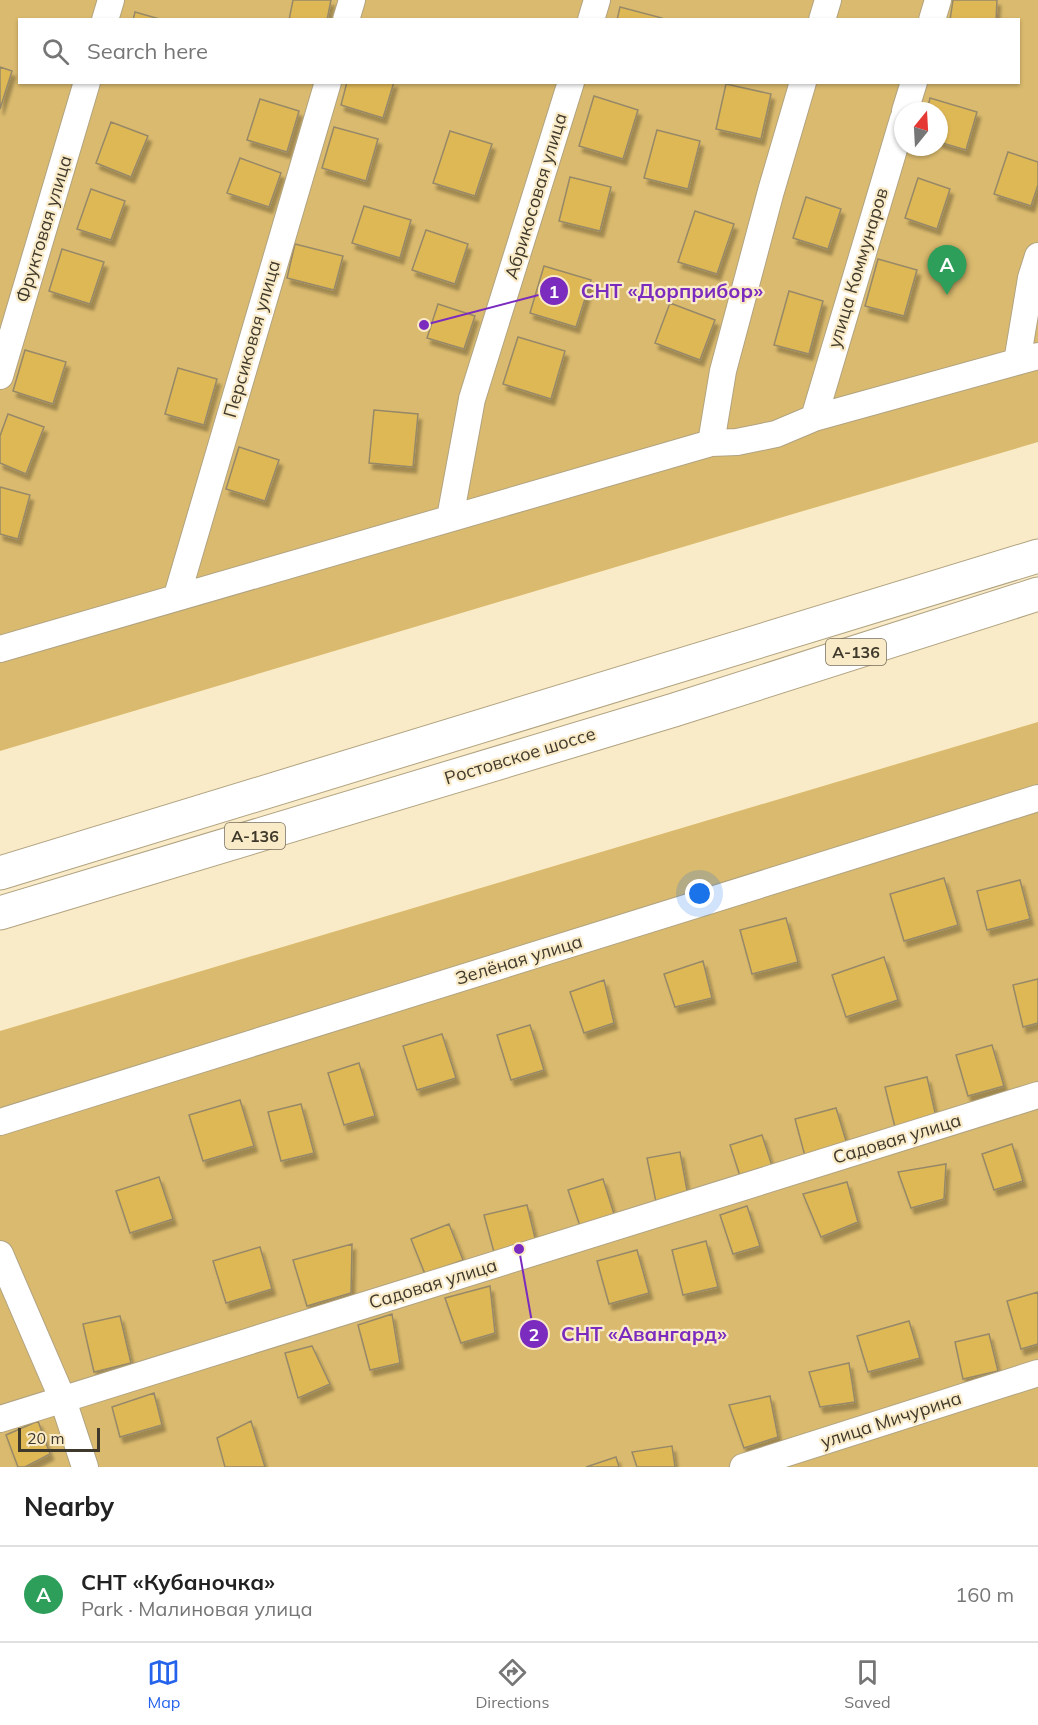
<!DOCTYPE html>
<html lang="en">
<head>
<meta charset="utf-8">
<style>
	:root { --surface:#fff; --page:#f2f2f2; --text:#222; --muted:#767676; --line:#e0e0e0; --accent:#2563eb }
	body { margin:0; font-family:Mulish,sans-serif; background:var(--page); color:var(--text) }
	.compass { position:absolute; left:894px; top:102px; width:54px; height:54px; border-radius:50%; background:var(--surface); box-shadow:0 2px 4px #0004; rotate:18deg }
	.scale { position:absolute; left:18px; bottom:15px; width:82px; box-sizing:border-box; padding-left:6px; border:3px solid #3f392b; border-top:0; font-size:16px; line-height:21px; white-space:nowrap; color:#3f392b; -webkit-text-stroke:4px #faebc8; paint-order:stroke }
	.you { position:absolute; left:700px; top:894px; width:21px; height:21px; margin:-15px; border:4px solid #fff; border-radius:50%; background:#1a73e8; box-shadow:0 0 0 9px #1a73e833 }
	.badge { display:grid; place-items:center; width:39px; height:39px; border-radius:50%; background:var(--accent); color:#fff; font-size:20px; font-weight:700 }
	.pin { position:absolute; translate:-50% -50px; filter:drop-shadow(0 2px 3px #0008) }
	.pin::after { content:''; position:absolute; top:32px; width:21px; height:18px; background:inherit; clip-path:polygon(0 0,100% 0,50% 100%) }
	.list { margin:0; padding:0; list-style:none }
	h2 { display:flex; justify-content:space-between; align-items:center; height:78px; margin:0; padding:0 24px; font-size:26px }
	h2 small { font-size:20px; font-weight:400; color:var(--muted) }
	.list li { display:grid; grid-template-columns:39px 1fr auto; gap:18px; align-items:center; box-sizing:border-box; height:96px; padding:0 24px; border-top:2px solid var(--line) }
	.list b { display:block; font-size:22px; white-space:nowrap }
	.list p { margin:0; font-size:20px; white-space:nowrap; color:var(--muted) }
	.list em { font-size:20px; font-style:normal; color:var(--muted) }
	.icon { flex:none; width:33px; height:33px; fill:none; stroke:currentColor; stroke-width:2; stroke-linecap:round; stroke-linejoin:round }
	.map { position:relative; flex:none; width:1038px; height:1467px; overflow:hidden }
	.search { position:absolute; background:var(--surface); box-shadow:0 2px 4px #0004; left:18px; right:18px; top:18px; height:66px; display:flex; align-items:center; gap:15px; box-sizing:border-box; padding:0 21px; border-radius:0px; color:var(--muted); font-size:22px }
	.sheet { height:174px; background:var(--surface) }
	nav { display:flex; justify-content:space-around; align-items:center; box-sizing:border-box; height:84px; border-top:2px solid var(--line); background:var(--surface); font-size:16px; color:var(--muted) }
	nav a { display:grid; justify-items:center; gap:3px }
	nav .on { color:var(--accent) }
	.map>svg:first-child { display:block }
	.green { fill:#daba6e; fill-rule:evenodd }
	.building { fill:#dfb856; stroke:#978968; stroke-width:1.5; filter:url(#shadow) }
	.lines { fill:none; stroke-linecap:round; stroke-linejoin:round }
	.minor-casing { stroke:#b1a381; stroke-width:28 }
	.trunk-casing { stroke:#b1a381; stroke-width:35 }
	.minor { stroke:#fff; stroke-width:26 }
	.trunk { stroke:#fff; stroke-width:33 }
	.labels { text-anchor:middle; stroke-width:4.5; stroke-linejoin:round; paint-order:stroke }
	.shield { fill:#faebc8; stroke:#776e5a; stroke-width:1.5 }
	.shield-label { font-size:16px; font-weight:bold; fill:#3f392b }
	.street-label { font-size:18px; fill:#3f392b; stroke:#faebc8 }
	.leader { fill:none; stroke:#7b2cbf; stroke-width:2 }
	.callout-dot { fill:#7b2cbf; stroke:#faebc8; stroke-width:2 }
	.mark-label { font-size:18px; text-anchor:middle; font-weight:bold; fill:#fff }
	.callout-label { font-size:20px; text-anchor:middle; font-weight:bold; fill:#7b2cbf; stroke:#faebc8; stroke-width:4.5; stroke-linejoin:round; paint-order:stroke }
</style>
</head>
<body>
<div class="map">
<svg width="1038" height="1467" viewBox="0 0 1038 1467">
	<defs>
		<filter id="shadow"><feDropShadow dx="3.5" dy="6" stdDeviation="1.5" flood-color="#0004"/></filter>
	</defs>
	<rect width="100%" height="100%" fill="#faebc8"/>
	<path class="green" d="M0,0H1038V442L793,514L0,751ZM20,20H1018V82H20ZM903,111H939V147H903Z
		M1038,722V1467H0V1031Z"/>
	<path class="building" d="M293,0H331L327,20H289Z
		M953,0H997L996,20H950Z
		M620,7L662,18V20H617Z
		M135,12L163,20H133Z
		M0,67L12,71L0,109Z
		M347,82H394L383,118L341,105Z
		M726,84L771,94L761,139L716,129Z
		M594,96L638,110L623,159L579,146Z
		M930,98L977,112L966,150L939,142V111H927Z
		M260,99L299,111L287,152L247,140Z
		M111,122L148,136L131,177L96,163Z
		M334,127L378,139L366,181L322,168Z
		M657,130L700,141L688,189L644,178Z
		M450,131L492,144L475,196L433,183Z
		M1008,152L1038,162V185L1031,206L994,194Z
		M240,158L281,173L269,207L227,193Z
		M570,177L611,187L600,231L559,221Z
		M918,178L950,189L937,229L905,218Z
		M91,189L125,201L111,240L77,229Z
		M806,197L841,209L828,249L793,238Z
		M364,206L411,220L400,258L352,243Z
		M695,211L734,224L717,274L678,262Z
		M426,230L468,244L455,284L412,270Z
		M295,244L343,256L334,290L287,278Z
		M62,249L104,262L90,304L49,291Z
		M878,259L917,270L904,316L865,306Z
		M544,266L591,280L576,327L530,313Z
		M789,291L823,301L809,354L774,345Z
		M670,303L715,320L700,360L655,343Z
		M438,304L475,316L464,349L427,338Z
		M518,337L565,351L551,399L503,384Z
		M25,350L66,362L53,404L13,391Z
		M178,368L217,379L204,425L165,414Z
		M374,410L418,414L413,467L369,463Z
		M8,414L44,427L26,474L0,463V436Z
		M239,447L279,460L265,501L226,489Z
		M0,487L30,495L18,539L0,534Z
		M944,878L958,925L904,941L890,894Z
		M1020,880L1030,919L987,930L977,891Z
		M786,918L798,962L752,974L740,930Z
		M884,957L898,1000L846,1017L832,975Z
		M703,961L712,998L675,1007L664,974Z
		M1038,979V1023L1023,1027L1013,985Z
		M604,980L614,1023L584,1033L570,992Z
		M530,1025L544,1070L511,1080L497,1035Z
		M442,1034L456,1078L417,1090L403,1046Z
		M992,1045L1004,1086L968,1096L956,1055Z
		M359,1063L375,1116L344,1125L328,1073Z
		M927,1077L936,1117L895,1127L885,1087Z
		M240,1100L254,1146L203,1161L189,1115Z
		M301,1104L314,1153L281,1161L268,1112Z
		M836,1108L847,1144L805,1156L795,1119Z
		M762,1135L773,1169L741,1179L730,1145Z
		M1012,1144L1023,1181L994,1190L982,1154Z
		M680,1152L688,1196L656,1202L647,1158Z
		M946,1164L944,1199L911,1208L898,1172Z
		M159,1177L173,1219L130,1233L116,1191Z
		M603,1179L614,1214L580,1226L568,1190Z
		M847,1182L858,1222L821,1237L803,1194Z
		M527,1205L536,1242L494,1252L484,1215Z
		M747,1206L760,1246L733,1254L720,1215Z
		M449,1224L463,1260L425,1274L411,1239Z
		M706,1241L718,1287L683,1295L672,1250Z
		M352,1244L351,1293L307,1306L293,1260Z
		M260,1247L272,1289L226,1303L213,1261Z
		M637,1250L649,1293L609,1304L597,1261Z
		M490,1286L495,1333L461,1343L445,1298Z
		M1038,1292V1344L1021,1349L1007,1301Z
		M392,1314L400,1363L370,1370L358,1325Z
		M120,1316L131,1363L94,1372L83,1324Z
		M909,1321L920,1358L868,1372L857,1336Z
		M989,1334L998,1371L963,1379L955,1342Z
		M312,1346L330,1384L298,1398L285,1353Z
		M849,1363L855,1402L820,1407L809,1372Z
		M154,1393L162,1425L120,1437L112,1407Z
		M770,1396L778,1437L744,1448L729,1405Z
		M38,1421L50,1454L25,1467H18L6,1435Z
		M251,1421L265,1467H225L217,1438Z
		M672,1446L675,1467H637L632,1452Z
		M616,1457L619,1467H586Z"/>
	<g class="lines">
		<defs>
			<path id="minor" d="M105,20L111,0
				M346,20L352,0
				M591,20L597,0
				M822,20L828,0
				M932,20L938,0
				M905,111L914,82
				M1017,362L1031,278L1038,256
				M0,376L87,82
				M814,418L903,119
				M711,443L723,371L771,191L803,82
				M450,518L472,399L571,82
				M177,596L328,82
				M0,649L711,443L737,442L776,434L814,418L1038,356
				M0,1122L1038,798
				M0,1254L63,1400L85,1467
				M0,1419L1038,1095
				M743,1467L1038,1373"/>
			<path id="trunk" d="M0,873L1038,556
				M0,913L674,710L1038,594"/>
		</defs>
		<use href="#minor" class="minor-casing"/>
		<use href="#trunk" class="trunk-casing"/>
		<use href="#minor" class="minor"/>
		<use href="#trunk" class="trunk"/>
	</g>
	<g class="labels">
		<g class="shield">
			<rect x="826" y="639" width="60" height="26" rx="4.5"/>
			<rect x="225" y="823" width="60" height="26" rx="4.5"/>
		</g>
		<g class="shield-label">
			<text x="856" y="658">А-136</text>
			<text x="255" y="842">А-136</text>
		</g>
		<g class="street-label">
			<text transform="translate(536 196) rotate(-73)" y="6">Абрикосовая улица</text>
			<text transform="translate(44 229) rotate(-73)" y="6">Фруктовая улица</text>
			<text transform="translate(858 268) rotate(-73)" y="6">улица Коммунаров</text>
			<text transform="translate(252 339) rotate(-74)" y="6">Персиковая улица</text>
			<text transform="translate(520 756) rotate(-17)" y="6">Ростовское шоссе</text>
			<text transform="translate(519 960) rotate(-17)" y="6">Зелёная улица</text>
			<text transform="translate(897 1139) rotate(-17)" y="6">Садовая улица</text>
			<text transform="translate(433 1284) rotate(-17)" y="6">Садовая улица</text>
			<text transform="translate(891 1420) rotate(-18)" y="6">улица Мичурина</text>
		</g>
	</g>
	<path class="leader" d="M424 325L554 291M519 1249L534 1334"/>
	<g class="callout-dot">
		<circle cx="424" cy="325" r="6"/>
		<circle cx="519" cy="1249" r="6"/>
		<circle cx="554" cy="291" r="15"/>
		<circle cx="534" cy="1334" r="15"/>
	</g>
	<g class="mark-label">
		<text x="554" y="298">1</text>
		<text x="534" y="1341">2</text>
	</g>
	<g class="callout-label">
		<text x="672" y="298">СНТ «Дорприбор»</text>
		<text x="644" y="1341">СНТ «Авангард»</text>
	</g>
</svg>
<svg class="compass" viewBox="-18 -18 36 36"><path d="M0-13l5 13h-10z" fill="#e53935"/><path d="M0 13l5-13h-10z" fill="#767676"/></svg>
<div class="scale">20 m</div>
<div class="you"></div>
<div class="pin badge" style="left:947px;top:295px;background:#2e9e5b">A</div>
<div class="search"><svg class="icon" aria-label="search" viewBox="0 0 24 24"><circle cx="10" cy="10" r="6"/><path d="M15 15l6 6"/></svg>Search here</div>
</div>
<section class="sheet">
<h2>Nearby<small></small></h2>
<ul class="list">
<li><span class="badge" style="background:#2e9e5b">A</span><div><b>СНТ «Кубаночка»</b><p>Park · Малиновая улица</p></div><em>160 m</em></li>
</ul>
</section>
<nav>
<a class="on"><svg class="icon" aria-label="map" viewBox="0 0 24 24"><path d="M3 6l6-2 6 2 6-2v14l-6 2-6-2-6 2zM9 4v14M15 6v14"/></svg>Map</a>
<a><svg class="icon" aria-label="directions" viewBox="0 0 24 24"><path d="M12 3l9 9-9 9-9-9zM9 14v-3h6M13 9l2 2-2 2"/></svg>Directions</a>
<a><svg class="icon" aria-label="saved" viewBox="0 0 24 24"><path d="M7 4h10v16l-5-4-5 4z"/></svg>Saved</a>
</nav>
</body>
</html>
